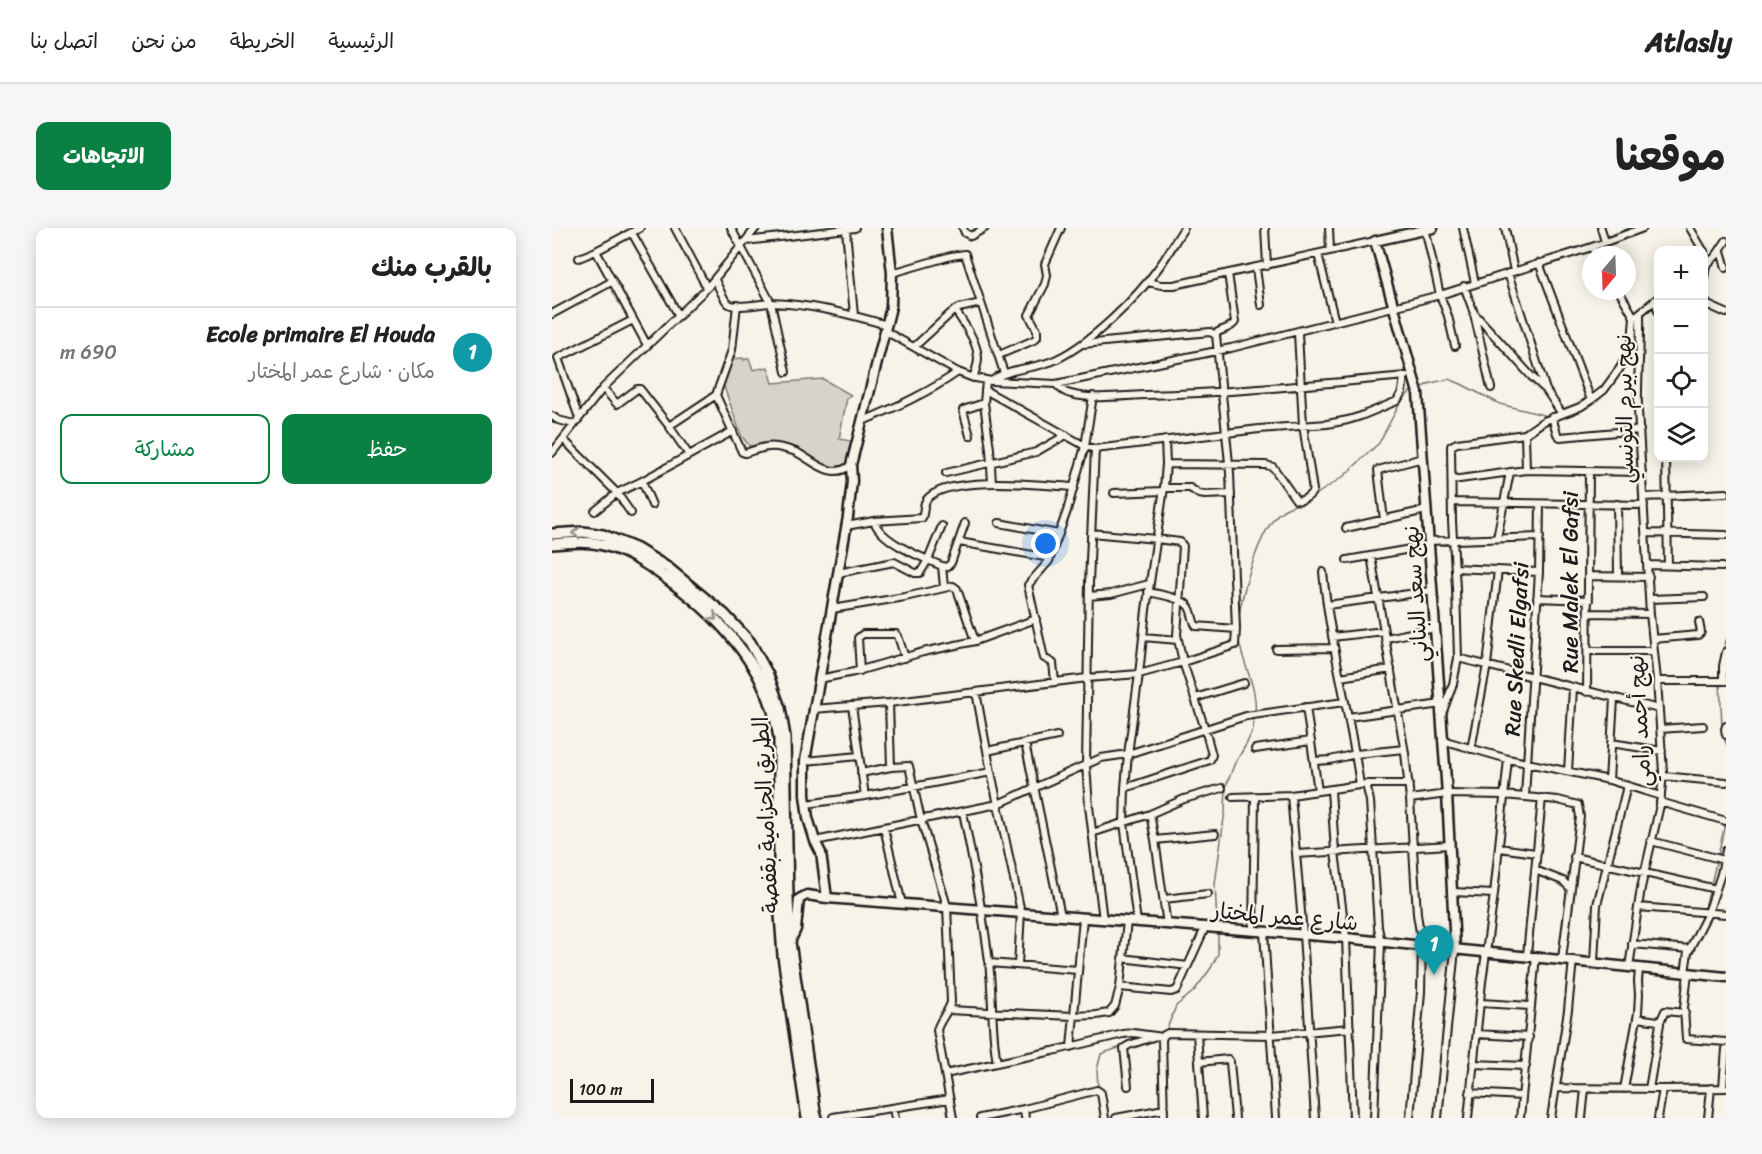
<!DOCTYPE html>
<html lang="ar">
<head>
<meta charset="utf-8">
<style>
	:root { --surface:#fff; --page:#f6f6f6; --text:#222; --muted:#767676; --line:#e0e0e0; --accent:#0b8043 }
	body { margin:0; font-family:Sriracha,"Playpen Sans Arabic",sans-serif; background:var(--page); color:var(--text); direction:rtl }
	.controls { position:absolute; right:18px; top:18px; display:grid; overflow:hidden; border-radius:12px; box-shadow:0 3px 15px #0003 }
	.controls button { width:54px; height:54px; display:grid; place-items:center; padding:0; border:0; border-bottom:2px solid var(--line); background:var(--surface); color:var(--text); font:30px sans-serif }
	.compass { position:absolute; left:1030px; top:18px; width:54px; height:54px; border-radius:50%; background:var(--surface); box-shadow:0 3px 15px #0003; rotate:199deg }
	.scale { position:absolute; left:18px; bottom:15px; width:84px; box-sizing:border-box; padding-left:6px; border:3px solid #1c1c1c; border-top:0; font-size:16px; line-height:21px; white-space:nowrap; color:#1c1c1c; -webkit-text-stroke:4px #f7f3e8; paint-order:stroke }
	.you { position:absolute; left:494px; top:316px; width:21px; height:21px; margin:-15px; border:4px solid #fff; border-radius:50%; background:#1a73e8; box-shadow:0 0 0 9px #1a73e833 }
	.badge { display:grid; place-items:center; width:39px; height:39px; border-radius:50%; background:var(--accent); color:#fff; font-size:20px; font-weight:700 }
	.pin { position:absolute; translate:-50% -50px; filter:drop-shadow(0 2px 3px #0008) }
	.pin::after { content:''; position:absolute; top:32px; width:21px; height:18px; background:inherit; clip-path:polygon(0 0,100% 0,50% 100%) }
	.list { margin:0; padding:0; list-style:none }
	h2 { display:flex; justify-content:space-between; align-items:center; height:78px; margin:0; padding:0 24px; font-size:26px }
	h2 small { font-size:20px; font-weight:400; color:var(--muted) }
	.list li { display:grid; grid-template-columns:39px 1fr auto; gap:18px; align-items:center; box-sizing:border-box; height:90px; padding:0 24px; border-top:2px solid var(--line) }
	.list b { display:block; font-size:22px; white-space:nowrap }
	.list p { margin:0; font-size:20px; white-space:nowrap; color:var(--muted) }
	.list em { font-size:20px; font-style:normal; color:var(--muted) }
	.actions { display:flex; gap:12px; padding:18px 24px }
	.actions a { flex:1; padding:14px 0; border:2px solid var(--accent); border-radius:12px; text-align:center; font-size:21px; color:var(--accent) }
	.actions .main { background:var(--accent); color:#fff }
	.icon { flex:none; width:33px; height:33px; fill:none; stroke:currentColor; stroke-width:2; stroke-linecap:round; stroke-linejoin:round }
	.map { position:relative; flex:none; width:1174px; height:890px; overflow:hidden; direction:ltr; border-radius:12px }
	header { display:flex; align-items:center; gap:36px; box-sizing:border-box; height:84px; padding:0 30px; background:var(--surface); border-bottom:2px solid var(--line) }
	header strong { font-size:28px }
	nav { display:flex; gap:33px; margin-inline-start:auto; font-size:21px }
	.intro { display:flex; align-items:center; justify-content:space-between; box-sizing:border-box; height:144px; padding:0 36px }
	h1 { margin:0; font-size:42px }
	.button { padding:15px 27px; border-radius:12px; background:var(--accent); color:#fff; font-size:21px; font-weight:700 }
	main { display:flex; gap:36px; padding:0 36px }
	aside { flex:1; background:var(--surface); border-radius:12px; box-shadow:0 3px 15px #0003 }
	.map>svg:first-child { display:block }
	.green { fill:#d7d3cb; stroke:#7a7874; stroke-width:1.5 }
	.lines { fill:none; stroke-linecap:round; stroke-linejoin:round }
	.stream { stroke:#72716c; stroke-width:1.5 }
	.street-casing { stroke:#1c1c1c; stroke-width:10 }
	.secondary-casing { stroke:#1c1c1c; stroke-width:13 }
	.primary-casing { stroke:#1c1c1c; stroke-width:14 }
	.street { stroke:#f7f3e8; stroke-width:6 }
	.secondary { stroke:#f7f3e8; stroke-width:8 }
	.primary { stroke:#f7f3e8; stroke-width:9 }
	.oneway { stroke:#94928c }
	.labels { text-anchor:middle; stroke-width:4.5; stroke-linejoin:round; paint-order:stroke }
	.street-label { font-size:22px; fill:#1c1c1c; stroke:#f7f3e8 }
</style>
</head>
<body>
<header>
<strong>Atlasly</strong>
<nav><a>الرئيسية</a><a>الخريطة</a><a>من نحن</a><a>اتصل بنا</a></nav>
</header>
<div class="intro"><h1>موقعنا</h1><a class="button">الاتجاهات</a></div>
<main>
<div class="map">
<svg width="1174" height="890" viewBox="0 0 1174 890">
	<rect width="100%" height="100%" fill="#f7f3e8"/>
	<filter id="ink" filterUnits="userSpaceOnUse"><feTurbulence type="fractalNoise" baseFrequency=".0167" numOctaves="2"/><feDisplacementMap in="SourceGraphic" scale="12" xChannelSelector="R" yChannelSelector="G"/><feConvolveMatrix kernelMatrix="1 2 1 2 8 2 1 2 1" color-interpolation-filters="sRGB"/></filter>
	<g filter="url(#ink)">
		<path class="green" d="M191,130L192,132L197,130L201,142L216,139L221,155L271,151L299,167L295,170L287,211L299,213L294,235C274,249 258,225 239,219C225,214 211,216 197,218L189,207L171,156L179,131Z"/>
		<g class="lines">
			<path class="stream" d="M1092,86L1102,77
				M868,160L879,155L897,151L909,156L948,176L995,188
				M759,270L792,248L827,215L848,175L858,164L861,163
				M1172,423L1174,412
				M1168,454L1170,500
				M703,485C706,460 691,437 687,413C682,383 705,308 726,286C732,281 739,278 746,276
				M1172,508L1174,516
				M1166,627L1173,596
				M1159,656L1165,631
				M1152,682L1158,661
				M665,697L663,656L673,583L674,558L682,537L695,515L701,501L702,490
				M1146,699L1150,686
				M607,806L614,803L624,778L642,763L659,740L666,726V704
				M546,859L545,842L549,826L569,819
				M548,879L549,890"/>
			<defs>
				<path id="street" d="M88,0L44,23L95,117
					M123,0L155,60
					M179,0L219,75L234,144
					M411,0L413,5L419,8L433,0
					M713,0L715,38
					M777,0L778,23
					M873,0L888,67L896,88L903,118
					M911,0L923,55
					M953,0L962,43
					M1049,0L1053,14
					M1138,0L1151,22
					M294,2L302,87
					M80,5L127,88
					M194,13L303,0
					M1040,19L1044,27
					M1152,23L1154,37L1152,50
					M1169,23L1174,40
					M766,26L783,94
					M27,30L44,23
					M987,35L1039,172
					M1152,39L1164,28L1174,13
					M704,40L709,77
					M340,45L399,28L413,26L452,145
					M956,45L994,162L1010,186
					M163,52C167,59 171,72 177,76C184,81 210,75 219,75C259,76 297,86 335,97
					M596,54L609,57H622L823,13
					M912,58L922,85L979,148L992,160
					M1067,63L1082,89
					M1152,70L1156,77L1174,85
					M1103,72L1106,83
					M185,77L180,122L164,167L190,224L193,225C204,222 214,217 225,219C232,220 238,222 244,224C262,233 279,253 299,237
					M403,82C412,96 426,114 426,131C426,137 423,144 421,150
					M0,86L59,54
					M922,86L939,160
					M1085,87L1106,70
					M333,103L406,144L419,149L439,153L504,156L679,120L888,67L1040,19L1091,0
					M663,106C669,101 679,101 683,94L676,45
					M362,119L399,85L407,80L429,75
					M447,127L482,112L485,109V102L477,87L493,56L495,47L493,36L509,0
					M434,153L432,175L438,221L440,255
					M440,153C443,151 447,147 452,146C468,139 487,140 505,131C540,114 584,71 607,39C616,27 623,13 632,0
					M504,156C508,161 513,165 519,166C538,172 572,168 593,167C680,165 767,156 854,148
					M51,160L65,176L85,161H88L117,198L164,167
					M433,162L533,218L543,221L707,201L775,196L796,192L809,188L845,173L850,164L852,148
					M0,188L6,192L22,196
					M1000,189L1005,206L1008,209L1088,202
					M27,190L6,130L81,92
					M311,193C344,179 376,165 406,144
					M117,198L137,227
					M973,206L974,242
					M418,208L411,182L432,175
					M11,211L65,265L79,285
					M543,221L537,355L534,537L537,578L551,692
					M0,225L51,160L155,60L204,0
					M1114,230L1116,337
					M614,236L714,237L721,239L744,272C750,274 759,268 761,262L751,197L746,105
					M394,245L484,224L514,207
					M900,252L974,242L1090,244
					M612,260H638L647,266L653,267L679,266
					M562,265L611,263
					M1092,269L1174,265
					M901,274L1092,277
					M1065,276L1066,348
					M100,277L90,253L181,203
					M43,283L65,265L90,253
					M832,292L826,242L871,230
					M322,293L370,290C373,282 370,275 377,269C402,247 489,257 522,259
					M447,295L507,306
					M294,298L322,293C329,314 371,330 390,338
					M794,300L874,282
					M539,305L604,311L628,314L631,318L625,407L631,434L653,501L660,527L658,532L573,560
					M1094,305L1174,307
					M945,310L958,244
					M876,313L988,309
					M407,314L498,330
					M819,328L853,525L858,571L865,686L870,717L869,764L858,890
					M795,332L876,318
					M1096,337L1170,339
					M903,340L987,344
					M771,344C778,416 798,486 808,557
					M286,345L342,334L363,345H368L376,332L390,298
					M1037,348L1097,349
					M392,359L390,338L395,339L399,335L413,295
					M596,364C606,366 632,370 637,379C641,385 640,392 644,398L684,401
					M537,368L559,366L597,356
					M985,370L1037,372
					M1098,371L1152,369
					M775,377L879,363
					M280,381L353,369L401,358L405,361L423,413
					M1037,385L1098,386
					M591,409L626,412
					M780,409L832,403
					M834,410L883,400
					M1101,411L1146,407L1149,404L1147,394
					M724,421L782,420
					M1037,423H1102
					M906,430L1107,481
					M308,443L306,410L311,406H344L346,408L353,430
					M788,449L839,441
					M267,451L302,444L371,424L423,413L484,391
					M1171,452V438L1174,424
					M1105,453H1174
					M503,454L501,435L492,430L476,357L497,333L515,283L533,218L541,168
					M424,464L439,544L469,684L466,737
					M1035,464L1037,244
					M643,470L692,455
					M337,475L339,539
					M300,478L313,568
					M754,479L766,563
					M261,481L337,475L535,450L587,446L631,434L683,417L684,401L678,245L664,107L658,104L531,116
					M890,486L901,456L906,430L904,360L900,293L899,218L905,215L973,206L992,193L1028,179L1039,172L1052,162L1068,140L1076,126L1080,114L1082,89
					M796,489L889,476
					M1174,498L1173,501L1174,507
					M1108,501L1151,498
					M890,512L956,531L1057,552L1109,568
					M473,515L509,688
					M1059,515L1110,523
					M703,521L759,513
					M919,521L935,437L946,342
					M435,523L505,508
					M253,533L307,528
					M763,533L778,532L804,526L852,521
					M1016,543L1021,460
					M309,545L339,539L357,538L369,592L395,678L399,774C396,785 388,791 385,802L401,890
					M1111,548L1174,554
					M1057,552L1062,471
					M814,556L818,573L826,699L829,714L822,890
					M779,562L783,624L794,710L801,890
					M739,567L751,707L763,890
					M973,568L987,344L988,276
					M681,569L739,567L814,556H857
					M858,571L895,566L952,567L1006,572L1026,577L1028,589L1010,731
					M1108,574L1174,593
					M254,576L313,568L439,544
					M411,584C421,634 431,683 437,734C441,768 439,801 445,835
					M598,586L603,612L615,697
					M332,600L350,676
					M540,605L598,586L632,571L670,560
					M603,612L663,606
					M263,613L446,576L549,530L576,526L694,488L792,474
					M1099,613L1172,632
					M947,620L984,625
					M744,626L898,617
					M1022,629L1164,661
					M983,642L1011,653L1018,660
					M901,664L942,666
					M612,671L656,666
					M1086,679L1174,686
					M585,694L572,595L573,560L576,526L587,446L594,382L612,260L614,236L613,212
					M701,703L703,569
					M712,704L724,890
					M1080,716L1138,721
					M975,727L990,570
					M570,730L636,738
					M1042,734L1045,677L1075,558
					M437,735L526,742
					M1077,739L1089,660L1108,577L1111,544L1105,452L1098,386L1086,182C1085,149 1089,117 1088,85
					M1133,745L1136,724L1156,685L1169,646L1174,622
					M1136,745L1132,780L1134,811L1174,814
					M568,759L619,764L625,762L653,700
					M929,775L978,778
					M396,782L521,788L544,787L557,785L563,778L568,759L575,693
					M1085,790L1106,793L1108,796L1097,861
					M1108,794L1113,783L1133,785
					M645,806L651,890
					M925,806L977,809
					M519,819L531,690
					M647,834L676,831L678,834L683,890
					M921,836L974,838
					M393,846L501,823L571,806L581,805L611,809
					M576,858L572,820L577,817L601,809
					M1171,859L1174,821
					M1005,860L1111,861L1174,860
					M1072,861L1086,785L1087,766L1086,754L1087,741
					M918,865L970,868
					M341,880L343,890
					M472,881L545,862L549,865L553,890
					M281,889L398,871
					M428,890L472,881L473,890
					M564,890L612,881
					M612,890L610,812L612,807L616,805L719,807L798,800
					M886,890L903,721
					M916,890L930,754L942,666L956,531
					M968,890L984,728
					M999,890L1016,782L1021,732
					M1030,890L1033,861
					M1106,890L1111,861
					M1156,890L1159,860"/>
				<path id="secondary" d="M335,0L340,45L339,79L299,237L300,253L296,289L253,533V567L256,590L263,613L269,625L275,670L794,710L1174,749
					M881,0L823,13L866,165L895,566L903,721
					M238,714L244,701L247,671L255,667L275,670"/>
				<path id="primary" d="M0,306L31,304L51,307L85,321L116,340L173,387L198,414L216,447L228,480L233,509L236,671L238,714L264,890
					M0,316C18,315 37,312 55,318C80,325 101,340 122,356C173,394 218,444 227,510V673L231,728L255,890"/>
			</defs>
			<use href="#street" class="street-casing"/>
			<use href="#secondary" class="secondary-casing"/>
			<use href="#primary" class="primary-casing"/>
			<use href="#street" class="street"/>
			<use href="#secondary" class="secondary"/>
			<use href="#primary" class="primary"/>
		</g>
		<defs><path id="oneway-chevron" d="M-2-3.5L2.5 0L-2 3.5" fill="none" stroke-width="1.6" stroke-linecap="round" stroke-linejoin="round" transform="scale(1.5)"/></defs>
		<g class="oneway">
			<use href="#oneway-chevron" transform="translate(24 305) rotate(180)"/>
			<use href="#oneway-chevron" transform="translate(161 389) rotate(43)"/>
		</g>
	</g>
	<g class="labels">
		<g class="street-label">
			<text transform="translate(1072 181) rotate(-91)" y="8">نهج بيرم التونسي</text>
			<text transform="translate(1018 354) rotate(-90)" y="8">Rue Malek El Gafsi</text>
			<text transform="translate(863 366) rotate(-94)" y="8">نهج سعد البناني</text>
			<text transform="translate(964 421) rotate(-87)" y="8">Rue Skedli Elgafsi</text>
			<text transform="translate(1087 493) rotate(-93)" y="8">نهج أحمد رامي</text>
			<text transform="translate(213 587) rotate(-93)" y="8">الطريق الحزامية بقفصة</text>
			<text transform="translate(733 688) rotate(5)" y="8">شارع عمر المختار</text>
		</g>
	</g>
</svg>
<div class="controls">
<button>+</button>
<button>−</button>
<button><svg class="icon" aria-label="locate" viewBox="0 0 24 24"><circle cx="12" cy="12" r="6"/><path d="M12 2v4M12 18v4M2 12h4M18 12h4"/></svg></button>
<button><svg class="icon" aria-label="layers" viewBox="0 0 24 24"><path d="M12 4l9 5-9 5-9-5zM3 14l9 5 9-5"/></svg></button>
</div>
<svg class="compass" viewBox="-18 -18 36 36"><path d="M0-13l5 13h-10z" fill="#e53935"/><path d="M0 13l5-13h-10z" fill="#767676"/></svg>
<div class="scale">100 m</div>
<div class="you"></div>
<div class="pin badge" style="left:882px;top:747px;background:#0f9aa8">1</div>
</div>
<aside>
<h2>بالقرب منك<small></small></h2>
<ul class="list">
<li><span class="badge" style="background:#0f9aa8">1</span><div><b>Ecole primaire El Houda</b><p>مكان · شارع عمر المختار</p></div><em>690 m</em></li>
</ul>
<div class="actions"><a class="main">حفظ</a><a>مشاركة</a></div>
</aside>
</main>
</body>
</html>
